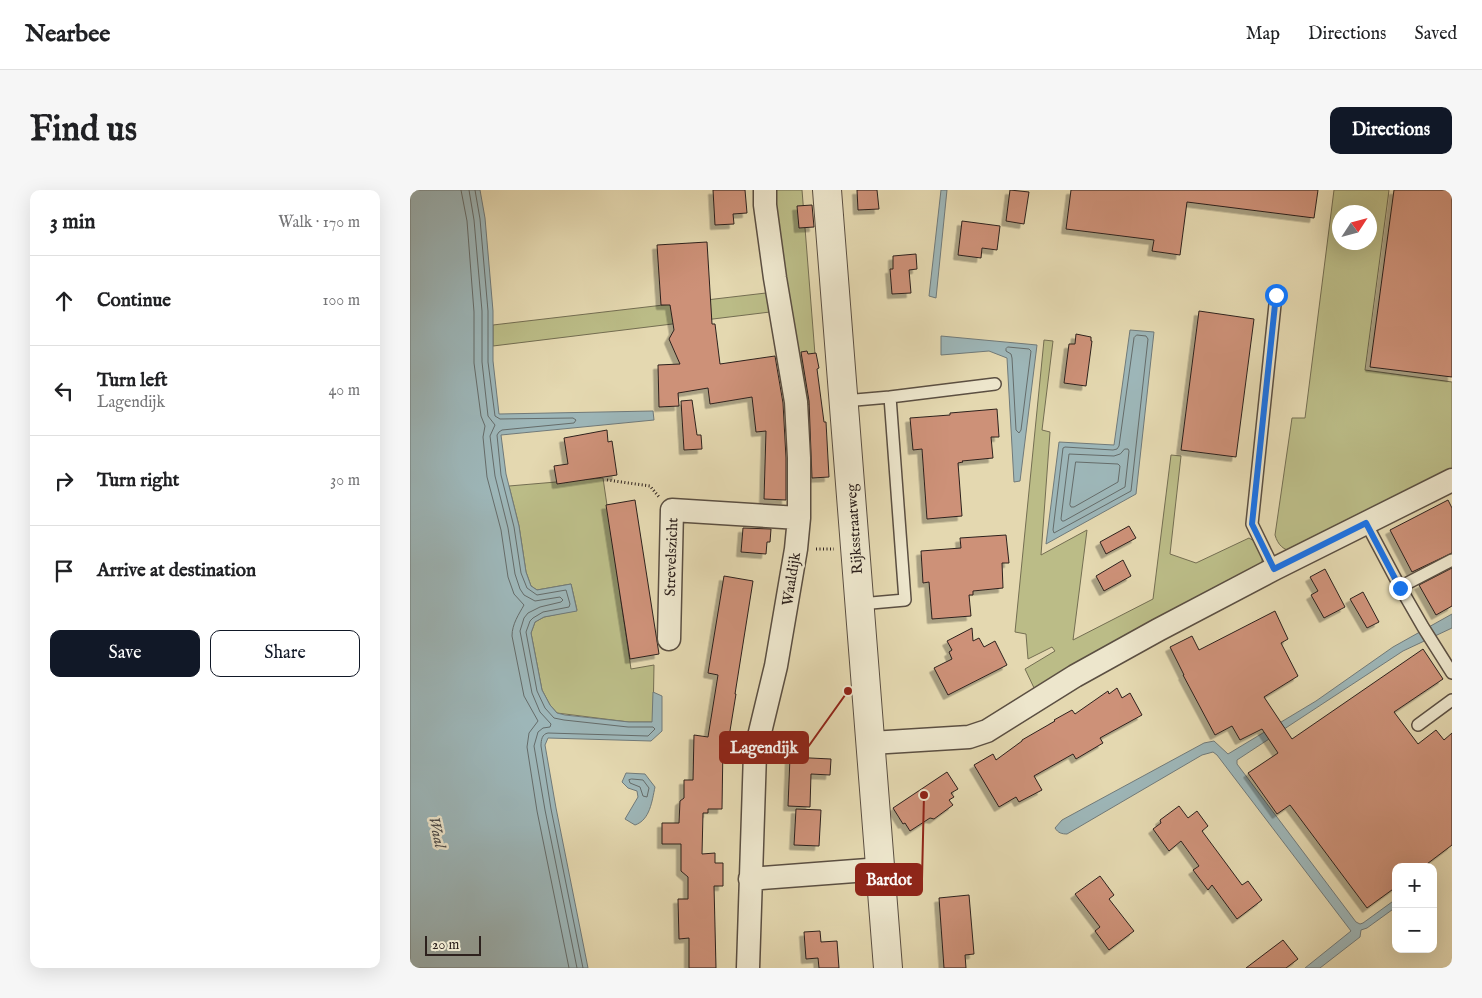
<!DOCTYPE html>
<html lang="en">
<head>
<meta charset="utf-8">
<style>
	:root { --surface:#fff; --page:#f6f6f6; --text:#202124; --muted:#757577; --line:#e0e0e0; --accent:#111827 }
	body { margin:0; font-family:"IM FELL English",serif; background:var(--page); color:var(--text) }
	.controls { position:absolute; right:15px; bottom:15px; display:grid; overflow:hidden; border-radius:10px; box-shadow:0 5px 20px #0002 }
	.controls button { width:45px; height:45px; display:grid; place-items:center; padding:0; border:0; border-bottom:1px solid var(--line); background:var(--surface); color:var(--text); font:25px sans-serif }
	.compass { position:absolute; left:922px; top:15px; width:45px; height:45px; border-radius:50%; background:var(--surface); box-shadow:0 5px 20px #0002; rotate:54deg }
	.scale { position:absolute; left:15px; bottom:12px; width:56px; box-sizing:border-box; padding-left:5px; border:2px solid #2d211d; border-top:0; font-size:14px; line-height:18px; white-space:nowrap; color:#2d211d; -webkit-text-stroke:4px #ede6cc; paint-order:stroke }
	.stop { position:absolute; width:15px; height:15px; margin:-11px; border:4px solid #1a73e8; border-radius:50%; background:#fff }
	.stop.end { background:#1a73e8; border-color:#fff; box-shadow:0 1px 5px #0008 }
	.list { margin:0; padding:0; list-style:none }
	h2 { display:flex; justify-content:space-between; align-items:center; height:65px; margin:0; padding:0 20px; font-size:21px }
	h2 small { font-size:16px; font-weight:400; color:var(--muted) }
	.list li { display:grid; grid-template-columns:32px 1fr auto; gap:15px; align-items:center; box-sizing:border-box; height:90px; padding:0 20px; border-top:1px solid var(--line) }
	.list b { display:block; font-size:19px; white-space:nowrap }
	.list p { margin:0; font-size:16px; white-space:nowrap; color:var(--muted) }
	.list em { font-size:16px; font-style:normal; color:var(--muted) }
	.actions { display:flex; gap:10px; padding:15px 20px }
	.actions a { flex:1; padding:11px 0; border:1px solid var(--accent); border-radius:10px; text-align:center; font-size:18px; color:var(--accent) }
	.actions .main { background:var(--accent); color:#fff }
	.icon { flex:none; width:28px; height:28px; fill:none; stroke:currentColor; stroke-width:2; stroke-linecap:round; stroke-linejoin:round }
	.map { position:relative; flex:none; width:1042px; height:778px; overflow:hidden; border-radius:10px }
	header { display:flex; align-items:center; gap:30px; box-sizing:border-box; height:70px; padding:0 25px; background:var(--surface); border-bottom:1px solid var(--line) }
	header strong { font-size:24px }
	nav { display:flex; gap:28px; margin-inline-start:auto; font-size:18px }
	.intro { display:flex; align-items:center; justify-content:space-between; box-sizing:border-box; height:120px; padding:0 30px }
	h1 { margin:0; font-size:35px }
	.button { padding:12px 22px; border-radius:10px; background:var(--accent); color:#fff; font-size:18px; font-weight:700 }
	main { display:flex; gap:30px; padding:0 30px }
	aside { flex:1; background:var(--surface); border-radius:10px; box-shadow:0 5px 20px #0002 }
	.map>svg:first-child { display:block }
	.green { fill:#bbbc87; stroke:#746e52; fill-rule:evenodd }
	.water { fill:#9db6b8; stroke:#707a7a }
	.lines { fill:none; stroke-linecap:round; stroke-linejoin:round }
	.shore { stroke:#656c6a; stroke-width:1 }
	.building { fill:#cd9178; stroke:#2d211d; filter:url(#shadow) }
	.service-casing { stroke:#5b4f42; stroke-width:14 }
	.minor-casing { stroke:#5b4f42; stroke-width:25 }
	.tertiary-casing { stroke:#5b4f42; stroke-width:30 }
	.path { stroke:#2d211d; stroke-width:3; stroke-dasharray:1 2.5; stroke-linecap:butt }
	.service { stroke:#ede6cc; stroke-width:11 }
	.minor { stroke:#ede6cc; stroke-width:22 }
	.tertiary { stroke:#ede6cc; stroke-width:28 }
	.route { stroke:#1a73e8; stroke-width:6 }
	.labels { text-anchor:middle; stroke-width:5; stroke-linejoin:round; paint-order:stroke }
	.street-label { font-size:15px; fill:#2d211d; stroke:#ede6cc }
	.water-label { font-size:16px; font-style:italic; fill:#4f4e4c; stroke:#ede6cc }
	.leader { fill:none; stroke:#8f2418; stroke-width:2 }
	.callout-dot { fill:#8f2418; stroke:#ede6cc; stroke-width:2 }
	.callout { fill:#8f2418; stroke:#8f2418; stroke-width:2 }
	.callout-label { font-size:16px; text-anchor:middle; font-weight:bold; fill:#fff }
</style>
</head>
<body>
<header>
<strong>Nearbee</strong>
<nav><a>Map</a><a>Directions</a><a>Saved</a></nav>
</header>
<div class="intro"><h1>Find us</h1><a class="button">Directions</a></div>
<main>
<aside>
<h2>3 min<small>Walk · 170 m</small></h2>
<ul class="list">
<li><svg class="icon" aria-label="ahead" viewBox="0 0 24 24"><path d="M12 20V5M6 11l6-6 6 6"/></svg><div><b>Continue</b></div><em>100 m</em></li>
<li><svg class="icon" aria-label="left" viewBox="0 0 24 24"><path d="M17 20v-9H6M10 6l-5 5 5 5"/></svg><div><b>Turn left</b><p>Lagendijk</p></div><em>40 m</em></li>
<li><svg class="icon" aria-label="right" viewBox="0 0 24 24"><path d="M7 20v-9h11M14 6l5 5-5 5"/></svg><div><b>Turn right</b></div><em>30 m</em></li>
<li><svg class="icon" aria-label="arrive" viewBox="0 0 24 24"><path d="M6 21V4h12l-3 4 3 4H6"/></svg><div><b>Arrive at destination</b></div></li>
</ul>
<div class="actions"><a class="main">Save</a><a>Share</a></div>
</aside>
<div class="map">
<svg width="1042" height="778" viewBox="0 0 1042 778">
	<defs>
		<filter id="shadow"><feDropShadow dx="-4.5" dy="4.5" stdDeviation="0" flood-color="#0004"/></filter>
	</defs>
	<rect width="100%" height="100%" fill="#e4d8b0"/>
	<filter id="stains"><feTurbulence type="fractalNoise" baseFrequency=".004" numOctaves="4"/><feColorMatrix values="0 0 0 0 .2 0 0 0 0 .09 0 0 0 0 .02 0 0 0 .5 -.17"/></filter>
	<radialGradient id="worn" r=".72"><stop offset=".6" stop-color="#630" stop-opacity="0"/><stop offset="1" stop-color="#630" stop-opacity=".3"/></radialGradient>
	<path class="green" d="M361,0H392L409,215L391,214Z
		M924,0H979L955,180L1042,192V279L884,362C873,360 868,355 865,345L882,228H895ZM929,22H959V52H929Z
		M356,103L360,122L83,156V135Z
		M634,150L643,151L632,240L640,242L631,365L677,340L663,450L743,409L761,265L771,266L760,364L786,373L839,348C849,353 853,361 852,372L845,379L626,502L615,479L645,461L642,457L618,469L616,444L605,442Z
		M193,288L221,479L244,475L243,532H219L147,523L140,515L132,500L121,443L125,432L134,427L167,420L161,394L127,400L121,396L116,382L109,336L99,296Z"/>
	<path class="water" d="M0,0H70L75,28L83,121V171L89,224L243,221L244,230L91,245L96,284L109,336L116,382L121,396L127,400L161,394L167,421L134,427L125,432L121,443L132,500L140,515L147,523L155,525L219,532H242L243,502L252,506V541L241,551L138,548L135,555L146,618L178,778H0Z
		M531,0H537L526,108L519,106Z
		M720,140L744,142L726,304L636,354L649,252L704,255Z
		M531,146L627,155L610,291L604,292L597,168L579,161L531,165Z
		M1042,424V438L993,461L827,570V574L946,732L950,734L953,733L986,709V717L957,738L951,740L950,747L910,778H895L941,741L807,565L803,562L792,565L657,644C652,644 648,643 645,638L652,630L794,553L804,551L818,564L906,511L983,457Z
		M216,583L235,584L245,597C242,611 240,630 225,635L215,629L228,607L227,601L218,598L212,592Z"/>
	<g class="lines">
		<path class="shore" d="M51,0L57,31L64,122V173L71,226L75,236L73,247L77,287L91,340L98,387L104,404L114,415C109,424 102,434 102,446L114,506L128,531L119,543L117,557L127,621L159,778
			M59,0L64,30L72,121V172L78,226L85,235L80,246L85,286L98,338L105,384L110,399L114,405L125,411L150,407L153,410L151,412L130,417L118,423L114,428L110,441L122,503L130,522L141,534L140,537L133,538L128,542L124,556L135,620L167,778
			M65,0L70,29L78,121V172L85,226L90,229L163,228L166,230L164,233L92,240L89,242L87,245L91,285L104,337L111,383L117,398L127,405L156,400L160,414L159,417L133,422L123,428L120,431L116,442L127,501L135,518L144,528L154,530L218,537H243L245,539L238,546L138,543C132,544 131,550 131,556L141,619L173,778
			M727,145L736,146L738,149L721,301L644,343L643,340L653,258L655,257L703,260L707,259L709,256L724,148Z
			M598,157L619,159L621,161L611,240L609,243L606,240L602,168L601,164L596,161V159Z
			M715,259H718L719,261L715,297L654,331H652L651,329L659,264L704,266L710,264Z
			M666,272L708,274L710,276L708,292L664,317H661L660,315Z
			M222,589L233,590L239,598L237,607L233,606L230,597L220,593L219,590Z"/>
	</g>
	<path class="building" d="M303,0H335L337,23L323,24L324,34L305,35Z
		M447,0H467L469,19L448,20Z
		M600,0L619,2L614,34L596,31Z
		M661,0H908L904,28L777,12L770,65L742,61L744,50L656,39Z
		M984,0H1042V187L960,177Z
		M402,15L404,37L389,38L387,16Z
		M552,31L590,36L587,60L572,58L571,68L548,65Z
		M297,52L302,134H305L310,174L365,166L373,213L376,268V310L354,309L356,241L346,242L342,207L300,214L298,198L268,203L269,216L249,217L248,175L270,174L259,149L264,140L260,115H251L247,55Z
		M506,64L507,79L499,80L501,103L482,104L480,79H483V66Z
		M789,121L844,129L826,267L771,260Z
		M666,144L681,147V151H682L676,196L654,193L659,154H665Z
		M397,161L398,164L406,163L409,178L407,179L414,232H416L419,287L402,288L399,211L391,162Z
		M282,210L287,245H291L292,259L274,260L271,211Z
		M587,219L589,247H581L583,268L552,271L553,272L548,273L552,326L517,329L512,259L503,260L500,228L540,225V223Z
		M197,240L198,252L202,251L207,285L147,294L144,276L158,274L154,248Z
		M225,310L249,464L220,469L196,315Z
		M1038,310L1042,318V363L1002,382L980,340Z
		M719,336L726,348L696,364L690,352Z
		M333,338L361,339L360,352H357L356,364L331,362Z
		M596,345L599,373H592L593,398L563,401V405H559L561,426L522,429L519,392L513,393L511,361L551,358L550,348Z
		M713,370L721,386L694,401L686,386Z
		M1042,378V416L1026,425L1009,395Z
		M915,379L935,417L914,428L901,405L908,401L900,387Z
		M314,386L343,391L325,504H326L318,553H313L312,619H298V623H293L292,664L305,663V673H313V696H304L306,778H279V748L269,749L268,709H278V687L271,681V654H252V633H269L270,611L274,608V590H283L284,545L298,547L308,485L298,483Z
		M953,402L969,432L957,438L940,409Z
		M865,421L878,449L871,453L888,486L854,507L882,549L1013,459L1033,489L984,522L1008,554L1026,540L1034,550L1042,543V655L1013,677H986V697L957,718L880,615L867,624L838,583L868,563L852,539L830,550L822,536L805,545L773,485H774L760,457L782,446L789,460Z
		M562,438L563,451L569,448L574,457L585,451L597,475L538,505L524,478L542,469L539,462L542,460L537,451Z
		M707,498L712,508L720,503L732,525L690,548L693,553L666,569L663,564L624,586L632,600L609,612L606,607L589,617L564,575L583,564L586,570L612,551V550L645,531L644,530L662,520L665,524L698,501L699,504Z
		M380,567L421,569L420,585L401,584L400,617L378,616Z
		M537,582L548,599L541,603L544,607L539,610L543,615L524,629L520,628L500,641L495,633L493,634L483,618Z
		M769,616L778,628L787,621L798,636L792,641L832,695L838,691L852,710L827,729L802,695L798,700L783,680L789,676L771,651L759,661L743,639L751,633L750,630Z
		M386,619L411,620L409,656L384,655Z
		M690,686L704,705L699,709L724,741L699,760L685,741L690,737L665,704Z
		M559,705L564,764L555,765L556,778H534L529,708Z
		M410,741L411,752L427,751L429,778H409L408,768L396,769L394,742Z
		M873,750L888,769L876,778H836Z"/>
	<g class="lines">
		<defs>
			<path id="service" d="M480,207L585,194
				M434,211L480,207L495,410L450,414
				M956,333L990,397L1042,370
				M864,379L842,334L866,105
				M990,397L1013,437L1042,483
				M1008,535L1042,510"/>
			<path id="minor" d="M259,449L262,320L389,328
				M461,553L559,547L577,541L665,486L748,440L864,379L1042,290
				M340,689L471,679
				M338,778L345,563L366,476L386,359L389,328V268L386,212L365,88L355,15V0"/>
			<path id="tertiary" d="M417,0L478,778"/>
		</defs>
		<use href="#service" class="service-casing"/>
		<use href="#minor" class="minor-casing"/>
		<use href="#tertiary" class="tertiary-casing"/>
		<path class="path" d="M197,290L240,296L249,307
			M406,359H424"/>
		<use href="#service" class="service"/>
		<use href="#minor" class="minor"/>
		<use href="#tertiary" class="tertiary"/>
	</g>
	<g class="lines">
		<path class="route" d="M866,105L842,334L864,379L956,333L990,398"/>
	</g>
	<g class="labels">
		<g class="street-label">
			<text transform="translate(444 339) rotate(-94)" y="5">Rijksstraatweg</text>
			<text transform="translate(261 367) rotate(-88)" y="5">Strevelszicht</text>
			<text transform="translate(381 389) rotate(-81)" y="5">Waaldijk</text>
		</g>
		<g class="water-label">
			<text transform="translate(28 642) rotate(78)" y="6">Waal</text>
		</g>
	</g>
	<path class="leader" d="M438 501L398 557M514 605L512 689"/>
	<g class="callout-dot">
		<circle cx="438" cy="501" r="5"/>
		<circle cx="514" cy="605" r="5"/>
	</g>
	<g class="callout">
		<rect x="310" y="542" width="88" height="31" rx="5"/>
		<rect x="446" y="674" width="66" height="31" rx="5"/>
	</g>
	<g class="callout-label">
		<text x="354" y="563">Lagendijk</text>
		<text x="479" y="695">Bardot</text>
	</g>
	<rect width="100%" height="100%" filter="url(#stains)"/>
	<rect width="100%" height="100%" fill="url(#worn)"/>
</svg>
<div class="controls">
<button>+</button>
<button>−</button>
</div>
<svg class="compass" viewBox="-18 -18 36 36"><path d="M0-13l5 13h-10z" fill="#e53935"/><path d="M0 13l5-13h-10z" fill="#757577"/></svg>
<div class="scale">20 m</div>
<div class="stop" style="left:866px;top:105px"></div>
<div class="stop end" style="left:990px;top:398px"></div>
</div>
</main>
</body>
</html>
